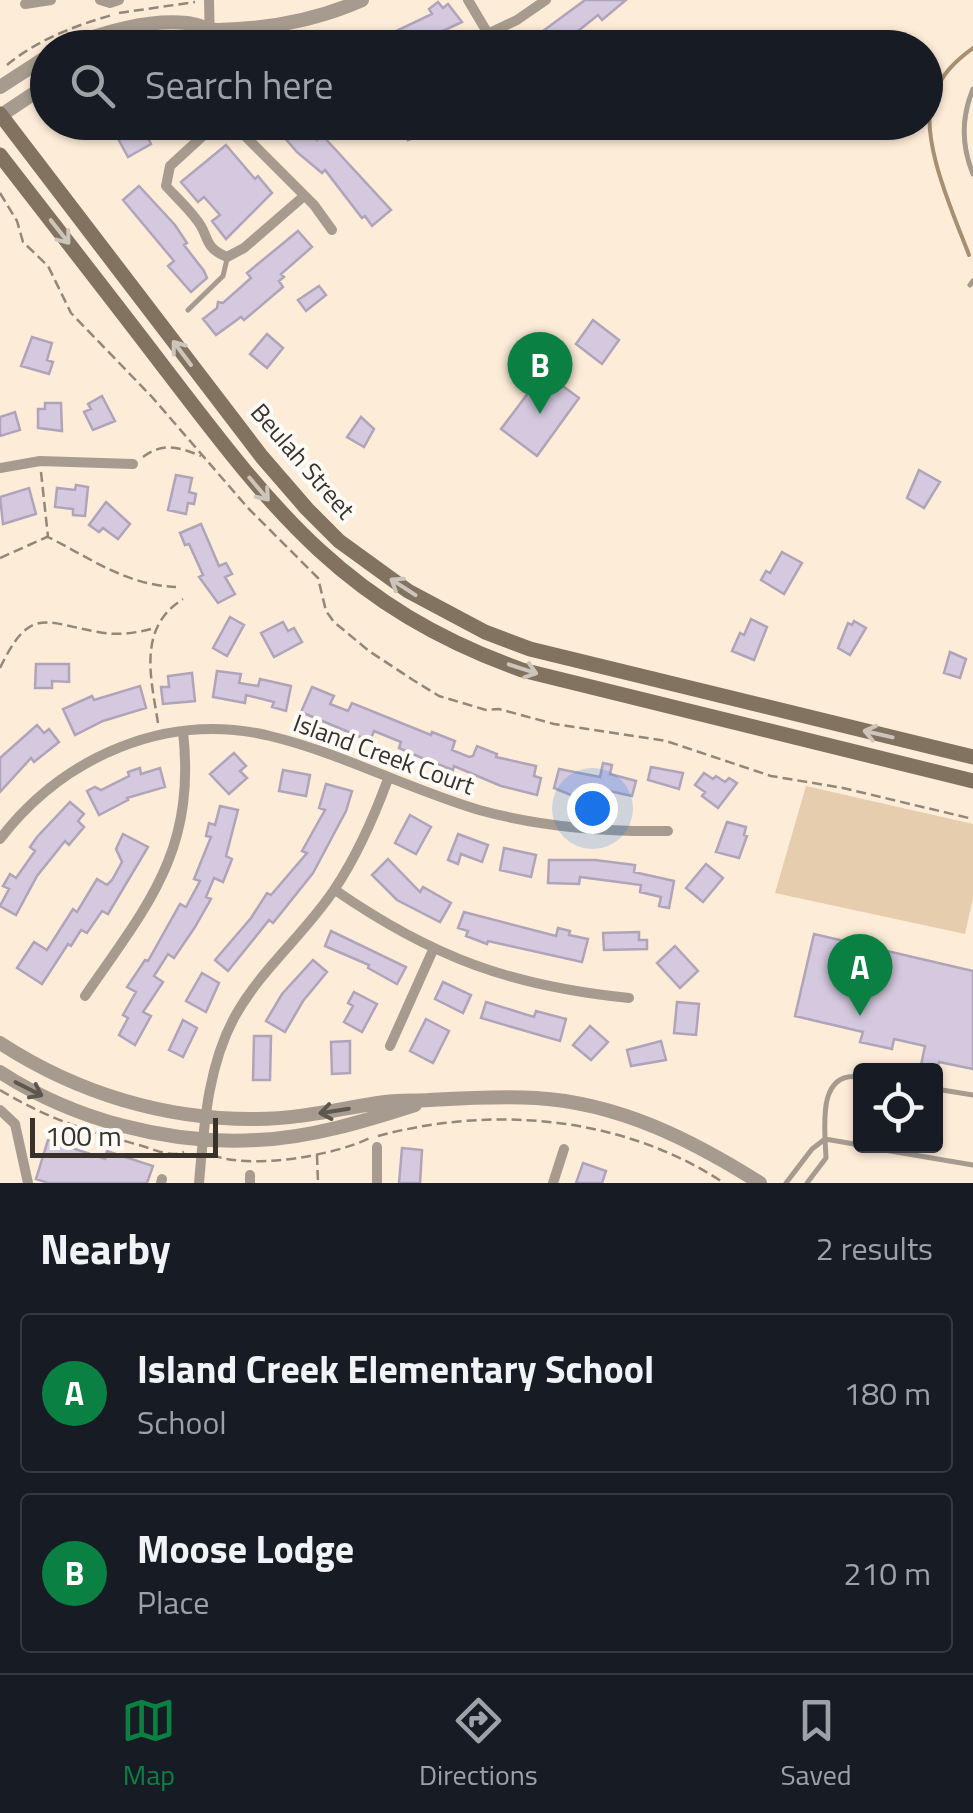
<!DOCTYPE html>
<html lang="en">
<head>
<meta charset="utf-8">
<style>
	:root { --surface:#171b24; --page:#20242c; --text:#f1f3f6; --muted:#9ea1a6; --line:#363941; --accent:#0b8043 }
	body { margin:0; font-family:"Titillium Web",sans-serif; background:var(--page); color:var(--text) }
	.controls { position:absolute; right:30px; bottom:30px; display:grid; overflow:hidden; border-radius:10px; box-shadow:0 2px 8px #0004 }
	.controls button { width:90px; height:90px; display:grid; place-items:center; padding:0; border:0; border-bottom:2px solid var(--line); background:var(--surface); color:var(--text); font:50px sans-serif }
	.scale { position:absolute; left:30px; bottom:25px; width:188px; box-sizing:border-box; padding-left:10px; border:5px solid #38322a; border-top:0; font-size:28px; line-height:35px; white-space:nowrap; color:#38322a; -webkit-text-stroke:8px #fffcf8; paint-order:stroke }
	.you { position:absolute; left:592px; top:808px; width:35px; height:35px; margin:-25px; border:8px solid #fff; border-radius:50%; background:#1a73e8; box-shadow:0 0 0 15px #1a73e833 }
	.badge { display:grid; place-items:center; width:65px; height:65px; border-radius:50%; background:var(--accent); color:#fff; font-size:32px; font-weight:700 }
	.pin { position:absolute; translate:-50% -82px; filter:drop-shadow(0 2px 5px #0008) }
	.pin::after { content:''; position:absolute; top:52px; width:35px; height:30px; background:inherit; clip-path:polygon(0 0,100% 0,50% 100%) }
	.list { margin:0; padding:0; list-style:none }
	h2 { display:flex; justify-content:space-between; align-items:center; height:130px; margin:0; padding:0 40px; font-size:42px }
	h2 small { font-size:32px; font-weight:400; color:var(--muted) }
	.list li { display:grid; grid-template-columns:65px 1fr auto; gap:30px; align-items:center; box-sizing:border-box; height:160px; margin:0 20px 20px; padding:0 20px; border:2px solid var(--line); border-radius:10px }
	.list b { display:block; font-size:38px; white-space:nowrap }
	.list p { margin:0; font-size:32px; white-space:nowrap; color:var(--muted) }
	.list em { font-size:32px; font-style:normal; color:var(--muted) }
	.icon { flex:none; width:55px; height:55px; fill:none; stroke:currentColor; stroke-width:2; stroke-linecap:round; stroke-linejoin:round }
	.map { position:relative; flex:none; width:973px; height:1183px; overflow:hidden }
	.search { position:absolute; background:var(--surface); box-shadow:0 2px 8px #0004; left:30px; right:30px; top:30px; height:110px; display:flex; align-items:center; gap:25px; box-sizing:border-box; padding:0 35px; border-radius:55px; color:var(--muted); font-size:38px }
	.sheet { height:490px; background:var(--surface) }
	nav { display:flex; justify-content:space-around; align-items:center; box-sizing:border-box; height:140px; border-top:2px solid var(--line); background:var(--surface); font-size:28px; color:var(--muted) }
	nav a { display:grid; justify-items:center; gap:5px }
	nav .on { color:var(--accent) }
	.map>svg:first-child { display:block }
	.green { fill:#e6cdae }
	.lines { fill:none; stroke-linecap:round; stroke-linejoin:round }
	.stream { stroke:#a78f71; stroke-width:4 }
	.building { fill:#d4c9de; stroke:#afa4b9; stroke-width:2.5 }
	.path { stroke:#928779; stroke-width:2.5; stroke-dasharray:10 5; stroke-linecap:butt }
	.service { stroke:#a69b8e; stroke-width:5 }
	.minor { stroke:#a69b8e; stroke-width:10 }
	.tertiary { stroke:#a69b8e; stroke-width:14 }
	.secondary { stroke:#827360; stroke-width:15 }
	.oneway { stroke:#cdc5bb }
	.oneway2 { stroke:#5e574d }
	.labels { text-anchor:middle; stroke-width:8; stroke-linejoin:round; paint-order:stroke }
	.street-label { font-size:25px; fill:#38322a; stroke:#fffcf8 }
</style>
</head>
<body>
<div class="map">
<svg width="973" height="1183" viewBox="0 0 973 1183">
	<rect width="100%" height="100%" fill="#fdecd8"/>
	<path class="green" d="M806,786L973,824V898L965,934L775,893Z"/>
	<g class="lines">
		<path class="stream" d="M969,255C954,215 918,137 933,96C942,74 955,61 973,48"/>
	</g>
	<path class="building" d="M585,0H626L602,20L598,15L557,48H520Z
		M438,2L443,8L448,4L462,22L407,48H357L383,32L386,36L432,14L429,9Z
		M118,122H181L149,140L151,144L128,157L115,133L122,129Z
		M271,122H298L317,140L322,135L391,210L372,226L365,216L362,218L325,170L322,173L297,152Z
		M402,122H449V124L408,140Z
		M226,145L255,179L258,176L272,193L226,239L212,221L220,215L204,197L198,202L181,182Z
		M139,186L175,225L187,243L184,245L204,271L207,278L191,292L168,266L174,261L123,200Z
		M298,231L312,247L281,274L284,277L279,281L283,287L244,320L241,317L216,335L203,319L217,308L218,302L223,303L251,278L247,273Z
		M319,286L326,295L306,311L298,300Z
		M593,320L619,340L602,364L576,344Z
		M267,334L283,348L267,368L250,354Z
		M32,337L52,343L47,360L53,362L49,374L21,366Z
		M544,372L579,398L537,456L501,429Z
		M102,396L115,421L93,430L84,412L91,409L88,404Z
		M45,403H61L62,431L38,428V409H45Z
		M15,412L20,430L0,436V417Z
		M361,417L374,429L364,447L347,437Z
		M919,470L940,482L924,508L907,498Z
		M176,475L192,478L189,492L196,494L194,504L188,503L186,514L168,510Z
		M76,485L88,487L85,516L73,515V509L55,507L57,488L75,490Z
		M29,488L36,514L3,524L0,497Z
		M106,502L130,524L118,539L103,528L99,532L89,525Z
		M201,524L219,566L226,563L232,574L225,577L235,594L218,603L199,577L203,575L189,544L185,545L180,533Z
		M782,552L802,563L784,594L761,580L766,571L770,573Z
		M230,617L244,625L227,656L213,648Z
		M751,619L767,627L754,660L732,651L740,633L744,635Z
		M854,621L866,628L850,655L838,648L848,623L852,625Z
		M283,622L288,631L294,628L302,642L274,657L261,633Z
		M950,652L966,659L960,678L944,673Z
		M36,664H69V682L52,681V688H35Z
		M217,671L241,674L239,683L258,686L260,679L291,686L286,711L272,707L274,702L246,695L245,703L213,697Z
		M192,673L195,701L163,704L161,687H169L168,676Z
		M140,686L146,708L103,721L75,735L63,709L92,696L94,700Z
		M312,687L334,696L330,704L348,711L352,703L431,735L432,732L455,741L452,750L469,757L473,756L477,746L497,754L496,757L536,766L534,776L541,778L537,795L501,786L454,766L453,770L422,758L399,748L401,742L374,731L370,741L301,712Z
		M37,725L44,733L49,729L59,742L34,762L31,758L0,792V758Z
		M234,753L246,766L240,771L247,778L229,794L210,774Z
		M603,763L612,765L610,774L636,781L632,796L587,786L583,800L554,788L559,769L600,777Z
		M651,767L683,773L679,789L648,780Z
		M140,768L141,774L160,768L165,787L127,798L128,800L99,815L87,791L95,787L101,790L129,776L128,772Z
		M283,770L310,775L306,796L279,791Z
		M704,773L713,779L716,776L725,782L729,778L737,783L718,808L702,796L705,792L695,785Z
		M326,784L352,791L346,811L313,873L273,923L269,920L228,971L215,960L251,918L267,893L271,895L307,853L302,851L325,810L319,808Z
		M70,802L84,814L78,821L84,827L69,845L65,841L37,876L16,915L0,906L9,889L3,886L10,874L16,878L35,851L30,847L37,837Z
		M220,806L238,810L226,856L232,859L223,882L214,878L206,897L211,899L195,927L174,958L168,954L154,976L163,982L143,1012L151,1016L135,1045L119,1035L128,1018L123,1015L136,992L127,987L145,960L148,961L180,904L186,907L200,881L194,879L211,837L206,836L209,823L215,825Z
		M410,815L431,827L416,854L395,843Z
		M727,822L746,827L744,835L747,836L739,858L716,852Z
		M123,834L148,847L108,914L102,911L87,933L81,930L71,946L68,944L42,984L17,968L34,942L47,950L73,909L77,912L97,879L107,885L112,880L122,862L116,849Z
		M458,834L488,845L482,862L461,854L458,864L448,860Z
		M504,848L536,855L531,877L500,870Z
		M388,859L420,892L423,887L451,903L440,922L397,900L372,875Z
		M549,860H595L635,865L634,872L674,881L669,908L659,906L661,897L640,892L641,885L580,877L579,884L548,883Z
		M706,864L723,878L703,902L686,888Z
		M464,912L556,936L558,928L570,931L569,935L588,939L582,962L488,941L487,944L466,936L468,931L458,928Z
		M331,931L406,967L397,984L368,968L369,965L325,946Z
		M639,932V940H647V949L604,950L603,933Z
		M814,934L973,971V1069L939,1062L937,1070H920L925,1046L894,1039L892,1049L860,1042L863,1032L795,1016Z
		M675,946L698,971L680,988L657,963Z
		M313,960L327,972L303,1001L285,1032L266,1021L282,994Z
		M202,973L219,983L206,1012L186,1001Z
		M443,982L471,995L463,1013L435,999Z
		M354,992L377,1004L362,1032L344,1022L353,1006L348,1003Z
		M486,1002L534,1017L536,1011L566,1019L560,1041L481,1018Z
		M677,1002L699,1004L696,1035L674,1033Z
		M426,1019L449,1031L433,1063L410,1051Z
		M183,1020L197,1028L183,1057L169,1050Z
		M590,1026L608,1042L591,1060L573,1045Z
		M254,1036H271L270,1080H253Z
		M350,1041V1073L332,1074L331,1042Z
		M661,1041L666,1060L631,1066L627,1050Z
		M48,1140L105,1159L107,1151L153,1166L147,1183H48L36,1179Z
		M402,1148L422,1150L420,1183H399Z
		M583,1163L606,1171L602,1183H576Z"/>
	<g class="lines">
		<path class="path" d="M119,13L195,2
			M7,65C37,40 74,26 112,15
			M0,193L17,221L23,242L48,266L71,313L152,397L248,508L318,578L326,611L334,622L369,651L413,680L439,696L486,710L499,709L554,724L666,741L771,776L843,788L973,819
			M143,457C163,442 179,447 201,456
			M41,472L48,537C92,559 126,585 176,587
			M0,558L47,537
			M0,668C30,606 43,622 98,632C118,636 136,633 155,628
			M158,723C151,678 137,628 183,599
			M0,1090C50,1120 85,1130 139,1145C154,1149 170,1158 184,1152
			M378,1136C493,1105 623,1116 724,1183
			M212,1155C252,1170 332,1156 370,1138
			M317,1155L318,1183"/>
		<path class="service" d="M973,89C961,118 961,145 973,174
			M970,285L973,281
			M188,310L223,276L227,259
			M936,1089L973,1095
			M861,1146L973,1165
			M786,1183L812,1149L825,1139L860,1145
			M807,1183L826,1158C825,1130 816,1070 860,1077"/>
		<path class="minor" d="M100,0L110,3L119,0
			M209,0L210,48
			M468,0L487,32
			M25,4L51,0
			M458,48L517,20L546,0
			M218,122L170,166L166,186C176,197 187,207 196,219C210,235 202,247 227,257L244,248L304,196
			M231,122L314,205L332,230
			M0,468L40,461L133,464
			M0,839C63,757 166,711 270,736C341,753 408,789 479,810C541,827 604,832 668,831
			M335,890C432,957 510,986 629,998
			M85,996C149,903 196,851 183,731
			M390,1046L433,950
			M0,1110L15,1124L28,1183
			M377,1147V1183
			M250,1175V1183
			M161,1183L162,1179
			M199,1183C204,1127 207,1069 234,1018C260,970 304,935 334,890C357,856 374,817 388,779
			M553,1183L564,1149"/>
		<path class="tertiary" d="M66,48C100,32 150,19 187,23C198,24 207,30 218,30C267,29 317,20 362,0
			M165,48L191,43L211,30
			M0,87L48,56
			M0,116L48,84
			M0,1043C77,1093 165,1120 257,1119C300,1119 343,1108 385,1102C400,1100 415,1101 430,1100C466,1098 500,1096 536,1098C619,1103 692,1140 760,1183
			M0,1072C74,1120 169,1145 257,1140C310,1138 365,1121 415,1105"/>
		<path class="secondary" d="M0,114L262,457L307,509L339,541L408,591L485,632L530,649L973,757
			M0,155C54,225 109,295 163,366C273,510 344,606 522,670L973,781"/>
	</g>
	<defs><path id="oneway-shaft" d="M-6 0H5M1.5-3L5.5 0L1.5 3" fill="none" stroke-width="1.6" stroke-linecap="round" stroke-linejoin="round" transform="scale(2.5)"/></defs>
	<g class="oneway">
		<use href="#oneway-shaft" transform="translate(60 232) rotate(52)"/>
		<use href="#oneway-shaft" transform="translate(182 353) rotate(-127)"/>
		<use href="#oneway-shaft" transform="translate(259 489) rotate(50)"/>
		<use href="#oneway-shaft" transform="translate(403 587) rotate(-147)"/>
		<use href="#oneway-shaft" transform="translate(523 669) rotate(18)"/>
		<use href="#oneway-shaft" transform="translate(878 734) rotate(-167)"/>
	</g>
	<g class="oneway2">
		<use href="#oneway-shaft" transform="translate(29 1089) rotate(27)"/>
		<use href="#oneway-shaft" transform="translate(334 1111) rotate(171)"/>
	</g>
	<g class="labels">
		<g class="street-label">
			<text transform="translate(303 461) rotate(49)" y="9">Beulah Street</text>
			<text transform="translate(384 754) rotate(20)" y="9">Island Creek Court</text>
		</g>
	</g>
</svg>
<div class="controls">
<button><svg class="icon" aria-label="locate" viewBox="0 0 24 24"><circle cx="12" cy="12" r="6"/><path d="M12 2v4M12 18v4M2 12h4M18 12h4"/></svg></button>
</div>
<div class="scale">100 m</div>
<div class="you"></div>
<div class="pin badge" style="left:860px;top:1016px">A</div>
<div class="pin badge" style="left:540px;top:414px">B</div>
<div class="search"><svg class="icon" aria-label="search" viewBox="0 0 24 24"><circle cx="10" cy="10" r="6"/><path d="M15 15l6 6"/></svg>Search here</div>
</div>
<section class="sheet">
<h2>Nearby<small>2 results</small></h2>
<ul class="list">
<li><span class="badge">A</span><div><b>Island Creek Elementary School</b><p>School</p></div><em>180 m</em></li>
<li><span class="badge">B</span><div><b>Moose Lodge</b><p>Place</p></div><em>210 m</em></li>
</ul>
</section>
<nav>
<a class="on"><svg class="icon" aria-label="map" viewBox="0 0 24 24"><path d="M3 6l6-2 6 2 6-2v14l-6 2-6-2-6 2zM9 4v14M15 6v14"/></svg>Map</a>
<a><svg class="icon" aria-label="directions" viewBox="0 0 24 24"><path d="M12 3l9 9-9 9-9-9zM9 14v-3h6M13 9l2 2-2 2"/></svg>Directions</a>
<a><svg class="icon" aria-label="saved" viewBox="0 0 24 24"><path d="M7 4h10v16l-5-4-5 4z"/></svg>Saved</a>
</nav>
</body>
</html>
